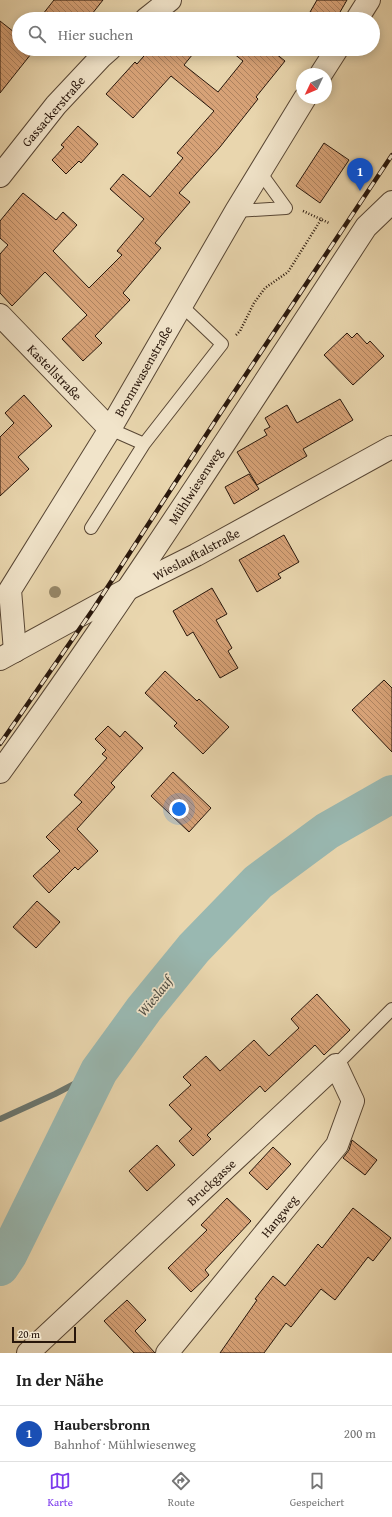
<!DOCTYPE html>
<html lang="de">
<head>
<meta charset="utf-8">
<style>
	:root { --surface:#fff; --page:#f2f2f2; --text:#222; --muted:#767676; --line:#e0e0e0; --accent:#7c3aed }
	body { margin:0; font-family:"Gentium Book Plus",serif; background:var(--page); color:var(--text) }
	.compass { position:absolute; left:296px; top:68px; width:36px; height:36px; border-radius:50%; background:var(--surface); box-shadow:0 2px 10px #0003; rotate:226deg }
	.scale { position:absolute; left:12px; bottom:10px; width:64px; box-sizing:border-box; padding-left:4px; border:2px solid #28160b; border-top:0; font-size:11px; line-height:14px; white-space:nowrap; color:#28160b; -webkit-text-stroke:3px #f1e4ca; paint-order:stroke }
	.you { position:absolute; left:179px; top:809px; width:14px; height:14px; margin:-10px; border:3px solid #fff; border-radius:50%; background:#1a73e8; box-shadow:0 0 0 6px #1a73e833 }
	.badge { display:grid; place-items:center; width:26px; height:26px; border-radius:50%; background:var(--accent); color:#fff; font-size:13px; font-weight:700 }
	.pin { position:absolute; translate:-50% -33px; filter:drop-shadow(0 1px 2px #0008) }
	.pin::after { content:''; position:absolute; top:21px; width:14px; height:12px; background:inherit; clip-path:polygon(0 0,100% 0,50% 100%) }
	.list { margin:0; padding:0; list-style:none }
	h2 { display:flex; justify-content:space-between; align-items:center; height:52px; margin:0; padding:0 16px; font-size:17px }
	h2 small { font-size:13px; font-weight:400; color:var(--muted) }
	.list li { display:grid; grid-template-columns:26px 1fr auto; gap:12px; align-items:center; box-sizing:border-box; height:56px; padding:0 16px; border-top:1px solid var(--line) }
	.list b { display:block; font-size:15px; white-space:nowrap }
	.list p { margin:0; font-size:13px; white-space:nowrap; color:var(--muted) }
	.list em { font-size:13px; font-style:normal; color:var(--muted) }
	.icon { flex:none; width:22px; height:22px; fill:none; stroke:currentColor; stroke-width:2; stroke-linecap:round; stroke-linejoin:round }
	.map { position:relative; flex:none; width:392px; height:1353px; overflow:hidden }
	.search { position:absolute; background:var(--surface); box-shadow:0 2px 10px #0003; left:12px; right:12px; top:12px; height:44px; display:flex; align-items:center; gap:10px; box-sizing:border-box; padding:0 14px; border-radius:22px; color:var(--muted); font-size:15px }
	.sheet { height:108px; background:var(--surface) }
	nav { display:flex; justify-content:space-around; align-items:center; box-sizing:border-box; height:56px; border-top:1px solid var(--line); background:var(--surface); font-size:11px; color:var(--muted) }
	nav a { display:grid; justify-items:center; gap:2px }
	nav .on { color:var(--accent) }
	.map>svg:first-child { display:block }
	.lines { fill:none; stroke-linecap:round; stroke-linejoin:round }
	.stream { stroke:#6c776f; stroke-width:6 }
	.river { stroke:#99b8b1; stroke-width:38 }
	.building { fill:url(#building-back-hatch); stroke:#28160b }
	.service-casing { stroke:#584634; stroke-width:14 }
	.minor-casing { stroke:#584634; stroke-width:24 }
	.tertiary-casing { stroke:#584634; stroke-width:24 }
	.path { stroke:#28160b; stroke-width:2.5; stroke-dasharray:1 2; stroke-linecap:butt }
	.service { stroke:#f1e4ca; stroke-width:12 }
	.minor { stroke:#f1e4ca; stroke-width:22 }
	.tertiary { stroke:#f1e4ca; stroke-width:22 }
	.rail-casing { stroke:#28160b; stroke-width:4.5 }
	.rail { stroke:#f1e4ca; stroke-width:3; stroke-dasharray:9; stroke-linecap:butt }
	.tree { fill:#978869 }
	.labels { text-anchor:middle; stroke-width:3.5; stroke-linejoin:round; paint-order:stroke }
	.street-label { font-size:13px; fill:#28160b; stroke:#f1e4ca }
	.water-label { font-size:14px; font-style:italic; fill:#504f45; stroke:#f1e4ca }
</style>
</head>
<body>
<div class="map">
<svg width="392" height="1353" viewBox="0 0 392 1353">
	<defs>
		<pattern id="building-back-hatch" width="6" height="6" patternUnits="userSpaceOnUse"><rect width="6" height="6" fill="#d7a277"/><path d="M-1 5l2 2M0 0l6 6M5-1l2 2" fill="none" stroke="#ae8360"/></pattern>
	</defs>
	<rect width="100%" height="100%" fill="#e9d6ae"/>
	<filter id="stains"><feTurbulence type="fractalNoise" baseFrequency=".005" numOctaves="4"/><feColorMatrix values="0 0 0 0 .2 0 0 0 0 .09 0 0 0 0 .02 0 0 0 .5 -.17"/></filter>
	<radialGradient id="worn" r=".72"><stop offset=".6" stop-color="#630" stop-opacity="0"/><stop offset="1" stop-color="#630" stop-opacity=".3"/></radialGradient>
	<g class="lines">
		<path class="stream" d="M0,1119L55,1094L99,1071"/>
		<path class="river" d="M0,1267L8,1255L99,1071L144,1009L194,948L258,882L327,831L392,794"/>
	</g>
	<path class="building" d="M54,0H103L88,19H39Z
		M317,0H347L336,19H306Z
		M0,21L19,36V49H35L0,93Z
		M150,49H197L184,65L218,92L243,61L228,49H270L285,61L256,97L258,99L220,147L179,193L190,202L155,243L161,248L123,293L130,300L95,336L102,343L83,361L62,339L87,315L45,272L12,306L0,293V254L8,245L0,238V221L23,193L56,220L63,212L77,225L53,251L89,288L122,255L117,251L144,219L110,189L123,174L150,197L183,158L177,153L214,111L171,76L133,118L106,94L135,62L137,64Z
		M78,126L98,144L81,163L79,161L66,174L52,160L64,147L61,145Z
		M324,143L349,160L320,203L296,186Z
		M347,333L352,338L357,333L367,344L370,341L384,356L353,385L324,355Z
		M24,395L52,426L18,457L29,469L0,496V437L14,423L5,413Z
		M340,399L353,420L303,449L307,456L257,485L237,452L267,435L264,430L270,427L265,418L287,405L297,423Z
		M249,474L259,489L234,504L225,487Z
		M284,535L299,562L278,574L281,578L257,592L239,560Z
		M212,588L227,614L216,620L232,648L228,651L238,668L220,678L193,632L187,636L173,611Z
		M165,671L197,701L199,699L229,727L203,754L174,726L177,723L145,693Z
		M384,680L392,688V752L352,710Z
		M108,726L120,737L125,731L143,748L111,783L115,787L77,829L98,851L78,870L75,867L49,893L33,876L60,851L46,837L82,802L74,795L107,758L102,754L106,750L95,739Z
		M173,772L211,808L189,832L151,796Z
		M37,901L60,922L36,948L13,927Z
		M317,994L350,1030L324,1055L315,1045L265,1092L260,1086L207,1135L211,1139L193,1156L179,1141L192,1129L169,1105L191,1085L183,1077L206,1056L220,1071L254,1040L269,1056L299,1028L291,1019Z
		M352,1140L377,1160L365,1175L343,1158L349,1150Z
		M157,1145L175,1165L147,1191L129,1171Z
		M273,1147L291,1164L267,1190L249,1173Z
		M227,1198L251,1221L205,1270L209,1275L191,1292L168,1268L207,1230L201,1225Z
		M353,1208L391,1238L373,1261L368,1257L335,1300L321,1289L291,1327L286,1323L264,1353H220L257,1300L255,1299L273,1276L285,1286L318,1244L322,1248Z
		M127,1300L146,1320L135,1331L155,1353H134L104,1321Z"/>
	<g class="lines">
		<defs>
			<path id="service" d="M260,172L286,208
				M236,211L286,208
				M110,429L144,444
				M91,528L144,444L222,344L182,306
				M336,1065L392,1009"/>
			<path id="minor" d="M146,19L170,0
				M357,19L369,0
				M321,74L337,49
				M0,176L56,105L101,57L110,49
				M0,315L110,429
				M15,651L10,590L110,429L236,211L305,98
				M0,772C128,595 246,410 366,227L392,202
				M28,1353L336,1065L353,1101L337,1145L167,1353"/>
			<path id="tertiary" d="M0,659L128,589L196,555L392,447"/>
		</defs>
		<use href="#service" class="service-casing"/>
		<use href="#minor" class="minor-casing"/>
		<use href="#tertiary" class="tertiary-casing"/>
		<path class="path" d="M303,211L329,223
			M236,335L240,331L254,303L265,288L288,272L322,218"/>
		<use href="#service" class="service"/>
		<use href="#minor" class="minor"/>
		<use href="#tertiary" class="tertiary"/>
		<defs>
			<path id="rail" d="M0,744L94,608L221,412L392,155"/>
		</defs>
		<use href="#rail" class="rail-casing"/>
		<use href="#rail" class="rail"/>
	</g>
	<circle class="tree" cx="55" cy="592" r="6"/>
	<g class="labels">
		<g class="street-label">
			<text transform="translate(53 111) rotate(-49)" y="5">Gassackerstraße</text>
			<text transform="translate(143 371) rotate(-60)" y="5">Bronnwasenstraße</text>
			<text transform="translate(55 372) rotate(46)" y="5">Kastellstraße</text>
			<text transform="translate(195 486) rotate(-57)" y="5">Mühlwiesenweg</text>
			<text transform="translate(196 554) rotate(-28)" y="5">Wieslauftalstraße</text>
			<text transform="translate(211 1182) rotate(-43)" y="5">Bruckgasse</text>
			<text transform="translate(279 1216) rotate(-51)" y="5">Hangweg</text>
		</g>
		<g class="water-label">
			<text transform="translate(155 996) rotate(-51)" y="5">Wieslauf</text>
		</g>
	</g>
	<rect width="100%" height="100%" filter="url(#stains)"/>
	<rect width="100%" height="100%" fill="url(#worn)"/>
</svg>
<svg class="compass" viewBox="-18 -18 36 36"><path d="M0-13l5 13h-10z" fill="#e53935"/><path d="M0 13l5-13h-10z" fill="#767676"/></svg>
<div class="scale">20 m</div>
<div class="you"></div>
<div class="pin badge" style="left:360px;top:191px;background:#1a4fb4">1</div>
<div class="search"><svg class="icon" aria-label="search" viewBox="0 0 24 24"><circle cx="10" cy="10" r="6"/><path d="M15 15l6 6"/></svg>Hier suchen</div>
</div>
<section class="sheet">
<h2>In der Nähe<small></small></h2>
<ul class="list">
<li><span class="badge" style="background:#1a4fb4">1</span><div><b>Haubersbronn</b><p>Bahnhof · Mühlwiesenweg</p></div><em>200 m</em></li>
</ul>
</section>
<nav>
<a class="on"><svg class="icon" aria-label="map" viewBox="0 0 24 24"><path d="M3 6l6-2 6 2 6-2v14l-6 2-6-2-6 2zM9 4v14M15 6v14"/></svg>Karte</a>
<a><svg class="icon" aria-label="directions" viewBox="0 0 24 24"><path d="M12 3l9 9-9 9-9-9zM9 14v-3h6M13 9l2 2-2 2"/></svg>Route</a>
<a><svg class="icon" aria-label="saved" viewBox="0 0 24 24"><path d="M7 4h10v16l-5-4-5 4z"/></svg>Gespeichert</a>
</nav>
</body>
</html>
